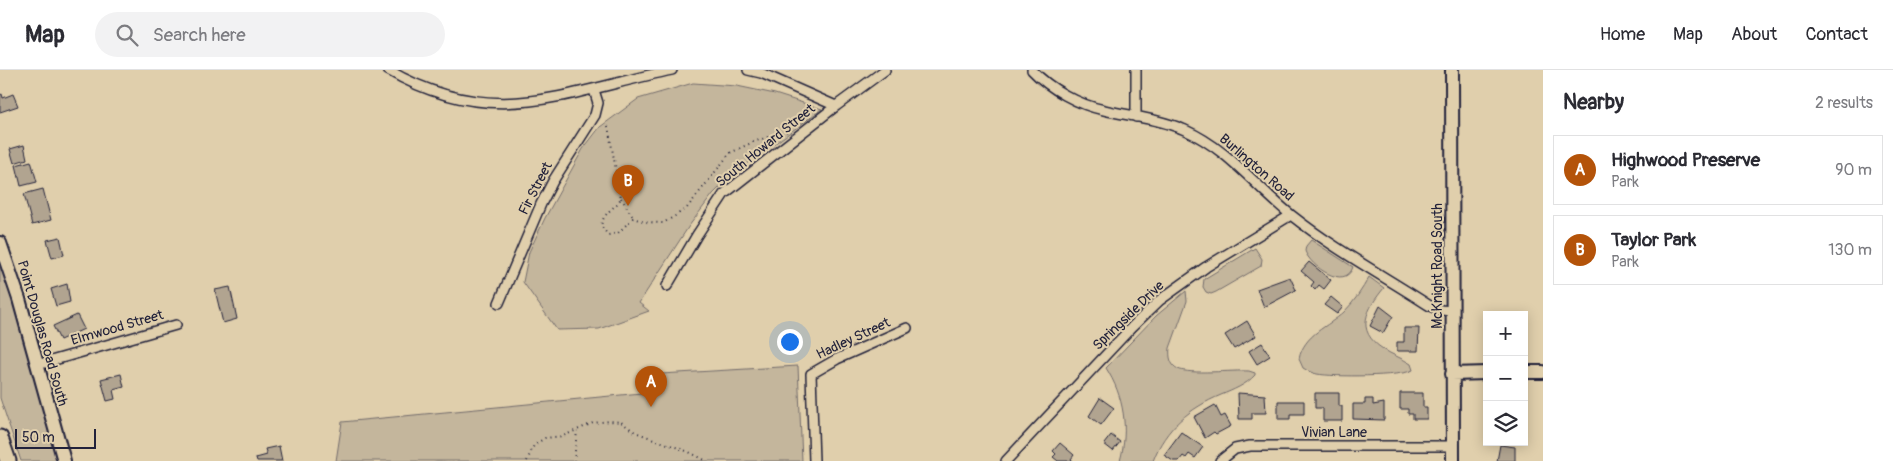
<!DOCTYPE html>
<html lang="en">
<head>
<meta charset="utf-8">
<style>
	:root { --surface:#fff; --page:#f2f2f3; --text:#2b2b33; --muted:#7c7c81; --line:#e1e1e2; --accent:#b45309 }
	body { margin:0; font-family:Pangolin,sans-serif; background:var(--page); color:var(--text) }
	.controls { position:absolute; right:15px; bottom:15px; display:grid; overflow:hidden; border-radius:0px; box-shadow:0 2px 12px #0003 }
	.controls button { width:45px; height:45px; display:grid; place-items:center; padding:0; border:0; border-bottom:1px solid var(--line); background:var(--surface); color:var(--text); font:25px sans-serif }
	.scale { position:absolute; left:15px; bottom:12px; width:81px; box-sizing:border-box; padding-left:5px; border:2px solid #22223b; border-top:0; font-size:14px; line-height:18px; white-space:nowrap; color:#22223b; -webkit-text-stroke:4px #e0cfac; paint-order:stroke }
	.you { position:absolute; left:789px; top:271px; width:18px; height:18px; margin:-12px; border:4px solid #fff; border-radius:50%; background:#1a73e8; box-shadow:0 0 0 8px #1a73e833 }
	.badge { display:grid; place-items:center; width:32px; height:32px; border-radius:50%; background:var(--accent); color:#fff; font-size:16px; font-weight:700 }
	.pin { position:absolute; translate:-50% -41px; filter:drop-shadow(0 1px 2px #0008) }
	.pin::after { content:''; position:absolute; top:26px; width:18px; height:15px; background:inherit; clip-path:polygon(0 0,100% 0,50% 100%) }
	.list { margin:0; padding:0; list-style:none }
	h2 { display:flex; justify-content:space-between; align-items:center; height:65px; margin:0; padding:0 20px; font-size:21px }
	h2 small { font-size:16px; font-weight:400; color:var(--muted) }
	.list li { display:grid; grid-template-columns:32px 1fr auto; gap:15px; align-items:center; box-sizing:border-box; height:70px; margin:0 10px 10px; padding:0 10px; border:1px solid var(--line); border-radius:0px }
	.list b { display:block; font-size:19px; white-space:nowrap }
	.list p { margin:0; font-size:16px; white-space:nowrap; color:var(--muted) }
	.list em { font-size:16px; font-style:normal; color:var(--muted) }
	.icon { flex:none; width:28px; height:28px; fill:none; stroke:currentColor; stroke-width:2; stroke-linecap:round; stroke-linejoin:round }
	.map { position:relative; flex:none; width:1543px; height:391px; overflow:hidden }
	header { display:flex; align-items:center; gap:30px; box-sizing:border-box; height:70px; padding:0 25px; background:var(--surface); border-bottom:1px solid var(--line) }
	header strong { font-size:24px }
	nav { display:flex; gap:28px; margin-inline-start:auto; font-size:18px }
	.search { width:350px; height:45px; background:var(--page); display:flex; align-items:center; gap:12px; box-sizing:border-box; padding:0 18px; border-radius:28px; color:var(--muted); font-size:19px }
	main { display:flex }
	aside { flex:1; background:var(--surface) }
	.map>svg:first-child { display:block }
	.green { fill:#c4b69c; stroke:#736c6c }
	.building { fill:#b1a490; stroke:#22223b }
	.lines { fill:none; stroke-linecap:round; stroke-linejoin:round }
	.street-casing { stroke:#22223b; stroke-width:12 }
	.secondary-casing { stroke:#22223b; stroke-width:16 }
	.highway-casing { stroke:#22223b; stroke-width:19 }
	.path { stroke:#22223b; stroke-width:2; stroke-dasharray:1 4; stroke-linecap:butt }
	.street { stroke:#e0cfac; stroke-width:9 }
	.secondary { stroke:#e0cfac; stroke-width:12 }
	.highway { stroke:#e0cfac; stroke-width:15 }
	.labels { text-anchor:middle; stroke-width:4; stroke-linejoin:round; paint-order:stroke }
	.street-label { font-size:14px; fill:#22223b; stroke:#e0cfac }
</style>
</head>
<body>
<header>
<strong>Map</strong>
<div class="search"><svg class="icon" aria-label="search" viewBox="0 0 24 24"><circle cx="10" cy="10" r="6"/><path d="M15 15l6 6"/></svg>Search here</div>
<nav><a>Home</a><a>Map</a><a>About</a><a>Contact</a></nav>
</header>
<main>
<div class="map">
<svg width="1543" height="391" viewBox="0 0 1543 391">
	<rect width="100%" height="100%" fill="#e0cfac"/>
	<filter id="ink" filterUnits="userSpaceOnUse"><feTurbulence type="fractalNoise" baseFrequency=".02" numOctaves="2"/><feDisplacementMap in="SourceGraphic" scale="10" xChannelSelector="R" yChannelSelector="G"/><feConvolveMatrix kernelMatrix="1 2 1 2 8 2 1 2 1" color-interpolation-filters="sRGB"/></filter>
	<g filter="url(#ink)">
		<path class="green" d="M693,13L737,16L775,24L822,39L732,105L713,124L689,156L639,233L649,241L599,259L557,260L523,212L529,182L545,148L583,79L600,57L638,29Z
			M1311,170L1353,197C1345,221 1310,196 1305,181L1306,176Z
			M1255,178L1262,189L1261,196L1216,222L1211,224L1206,222L1203,217L1204,209Z
			M0,192L13,230L58,391H21L0,328Z
			M1369,207L1384,218C1367,239 1354,260 1383,279C1392,285 1402,288 1411,294L1413,300C1401,307 1333,307 1317,304C1312,303 1308,301 1303,298L1299,289C1304,264 1328,257 1344,242C1354,232 1362,220 1369,207Z
			M1186,221L1187,231L1170,278C1169,286 1170,295 1178,299C1190,305 1233,300 1249,301L1255,303V305C1246,315 1233,320 1221,325C1190,338 1165,358 1153,391H1120C1129,359 1124,326 1106,298L1156,246Z
			M798,296L802,391H336L342,352L662,321L661,304Z"/>
		<path class="building" d="M2,24L3,28L13,24L18,36L0,42V25Z
			M24,75L27,89L14,93L10,79Z
			M31,91L37,112L21,116L16,95Z
			M43,119L51,150L32,155L24,124Z
			M60,167L64,185L52,188L47,170Z
			M1309,192L1331,210L1324,219L1319,215L1315,220L1311,216L1314,212L1301,201Z
			M1290,207L1296,220L1264,237L1257,219Z
			M67,214L70,232L56,236L51,219Z
			M230,217L237,249L223,253L215,220Z
			M1331,227L1343,237L1337,244L1324,235Z
			M1380,236L1393,246L1383,263L1370,256Z
			M77,245L84,259L60,270L53,256Z
			M1247,251L1256,266L1234,279L1225,265Z
			M1404,258H1419L1418,281H1397V272H1404Z
			M1262,273L1270,286L1257,294L1249,281Z
			M121,304L124,317L113,320L115,329L107,331L101,309Z
			M1238,323L1265,325L1266,343H1252V349H1239Z
			M1315,323H1339V336H1342V351H1323V338H1315Z
			M1400,323H1423V337H1427V349H1413V344H1408V339H1400Z
			M1100,328L1114,338L1101,355L1089,346Z
			M1365,329H1373V335L1384,333V350L1353,349V334H1365Z
			M1278,331H1304V344H1290V349H1278Z
			M1215,335L1221,347L1225,345L1231,356L1216,364L1214,362L1205,368L1194,347Z
			M1181,362L1203,377L1195,388L1189,384L1186,388L1183,386L1179,391H1173L1164,385Z
			M1111,365L1120,372L1113,381L1104,374Z
			M1060,373L1074,385L1071,389L1073,391H1058L1053,387L1056,384L1053,381Z
			M1500,375L1515,377V391H1497Z
			M279,376L282,391H257L256,388L267,385L265,379Z"/>
		<g class="lines">
			<defs>
				<path id="street" d="M388,0C493,61 566,22 672,0
					M748,0L761,3L836,36
					M1032,0C1050,19 1079,35 1104,40C1131,46 1159,49 1185,60C1228,79 1255,116 1291,145C1334,179 1384,206 1430,236L1441,240L1452,241
					M1136,0V47
					M667,216L697,165L724,124L836,36L885,0
					M499,233L541,134L553,111L595,45L598,33L594,20
					M37,295L176,255
					M814,391L811,304L837,289L907,258
					M1006,391L1132,257L1160,230L1206,197L1291,145
					M1220,391L1235,379L1250,376H1453"/>
				<path id="secondary" d="M1452,0L1453,391
					M0,173L19,229L64,391
					M1524,302H1543
					M1452,304L1487,303"/>
				<path id="highway" d="M0,368L8,391"/>
			</defs>
			<use href="#street" class="street-casing"/>
			<use href="#secondary" class="secondary-casing"/>
			<use href="#highway" class="highway-casing"/>
			<path class="path" d="M608,56L621,128C614,140 604,141 601,156L608,165L618,163L633,148L645,152L663,153L675,146L687,138L730,83L753,72L768,67H774L788,61L792,51L815,37
				M621,128L633,147
				M527,391L534,375L545,368L563,366L593,353L610,351L621,352L635,362L689,382L707,391
				M574,391L577,361"/>
			<use href="#street" class="street"/>
			<use href="#secondary" class="secondary"/>
			<use href="#highway" class="highway"/>
		</g>
	</g>
	<g class="labels">
		<g class="street-label">
			<text transform="translate(765 75) rotate(-39)" y="5">South Howard Street</text>
			<text transform="translate(1257 97) rotate(41)" y="5">Burlington Road</text>
			<text transform="translate(535 118) rotate(-63)" y="5">Fir Street</text>
			<text transform="translate(1437 196) rotate(-90)" y="5">McKnight Road South</text>
			<text transform="translate(1128 245) rotate(-44)" y="5">Springside Drive</text>
			<text transform="translate(117 257) rotate(-16)" y="5">Elmwood Street</text>
			<text transform="translate(43 263) rotate(74)" y="5">Point Douglas Road South</text>
			<text transform="translate(853 268) rotate(-25)" y="5">Hadley Street</text>
			<text x="1334" y="367">Vivian Lane</text>
		</g>
	</g>
</svg>
<div class="controls">
<button>+</button>
<button>−</button>
<button><svg class="icon" aria-label="layers" viewBox="0 0 24 24"><path d="M12 4l9 5-9 5-9-5zM3 14l9 5 9-5"/></svg></button>
</div>
<div class="scale">50 m</div>
<div class="you"></div>
<div class="pin badge" style="left:651px;top:337px">A</div>
<div class="pin badge" style="left:628px;top:136px">B</div>
</div>
<aside>
<h2>Nearby<small>2 results</small></h2>
<ul class="list">
<li><span class="badge">A</span><div><b>Highwood Preserve</b><p>Park</p></div><em>90 m</em></li>
<li><span class="badge">B</span><div><b>Taylor Park</b><p>Park</p></div><em>130 m</em></li>
</ul>
</aside>
</main>
</body>
</html>
